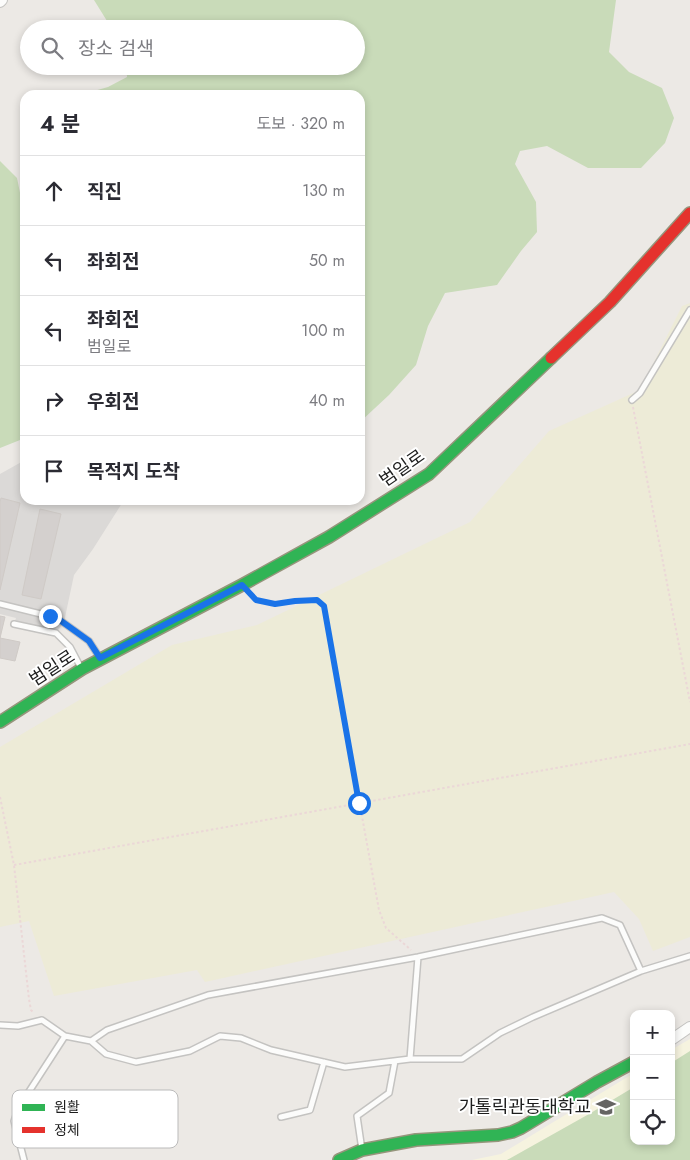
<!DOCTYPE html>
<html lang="ko">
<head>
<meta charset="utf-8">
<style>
	:root { --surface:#fff; --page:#f7f7f7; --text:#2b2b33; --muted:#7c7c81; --line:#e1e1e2 }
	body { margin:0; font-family:Jost,"Noto Sans KR",sans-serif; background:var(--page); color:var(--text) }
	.controls { position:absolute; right:15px; bottom:15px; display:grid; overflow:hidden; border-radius:10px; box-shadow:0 2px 8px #0003 }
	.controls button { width:45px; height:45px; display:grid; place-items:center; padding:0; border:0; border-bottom:1px solid var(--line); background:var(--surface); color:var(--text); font:25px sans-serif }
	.stop { position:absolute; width:15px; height:15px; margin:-11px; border:4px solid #1a73e8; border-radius:50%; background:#fff }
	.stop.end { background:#1a73e8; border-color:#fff; box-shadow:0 1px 5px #0008 }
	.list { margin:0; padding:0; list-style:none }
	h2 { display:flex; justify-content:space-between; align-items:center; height:65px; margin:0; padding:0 20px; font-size:21px }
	h2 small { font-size:16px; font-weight:400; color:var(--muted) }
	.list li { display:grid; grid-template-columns:32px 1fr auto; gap:15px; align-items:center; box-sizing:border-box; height:70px; padding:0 20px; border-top:1px solid var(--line) }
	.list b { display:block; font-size:19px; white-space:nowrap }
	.list p { margin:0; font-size:16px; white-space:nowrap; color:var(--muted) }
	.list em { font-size:16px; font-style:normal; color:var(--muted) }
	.icon { flex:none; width:28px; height:28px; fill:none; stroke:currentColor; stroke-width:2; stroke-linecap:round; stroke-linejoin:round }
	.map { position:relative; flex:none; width:690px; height:1160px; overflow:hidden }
	.search { position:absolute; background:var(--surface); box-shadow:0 2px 8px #0003; left:20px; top:20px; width:345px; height:55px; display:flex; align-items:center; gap:12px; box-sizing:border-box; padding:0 18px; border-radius:28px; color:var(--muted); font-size:19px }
	.panel { position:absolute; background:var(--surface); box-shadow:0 2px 8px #0003; left:20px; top:90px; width:345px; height:415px; border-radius:15px }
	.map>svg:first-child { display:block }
	.residential { fill:#dbd9d7 }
	.education { fill:#f6f3df }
	.farmland { fill:#edebd7 }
	.forest { fill:#c9dbb9 }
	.building { fill:#d4d0ce; stroke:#cfcac6 }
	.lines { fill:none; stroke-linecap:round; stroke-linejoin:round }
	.lane-casing { stroke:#c4c3c1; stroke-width:8 }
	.street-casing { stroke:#c4c3c1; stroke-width:12 }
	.fast-casing { stroke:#96957c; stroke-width:14 }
	.jam-casing { stroke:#96957c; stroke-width:14 }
	.path { stroke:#ebd7d7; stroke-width:2; stroke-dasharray:2.5 2.5; stroke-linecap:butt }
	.lane { stroke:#fcfcfb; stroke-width:5 }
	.street { stroke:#fcfcfb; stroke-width:10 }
	.fast { stroke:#30b455; stroke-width:11 }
	.jam { stroke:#e5322d; stroke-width:11 }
	.route { stroke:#1a73e8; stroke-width:6 }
	.labels { text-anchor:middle; stroke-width:4; stroke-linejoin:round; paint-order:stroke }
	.street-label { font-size:18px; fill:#1d1d1d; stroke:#fff }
	.poi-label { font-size:18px; fill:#1d1d1d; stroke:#fff; text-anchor:end }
	.key { fill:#fff; stroke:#bbb; stroke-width:1 }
	.key-label { font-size:14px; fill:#1d1d1d }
</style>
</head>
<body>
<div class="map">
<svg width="690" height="1160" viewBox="0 0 690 1160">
	<rect width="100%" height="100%" fill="#ece9e5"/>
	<path class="residential" d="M25,460V500H124L93,549L74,575L64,622L56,633L14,624L16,618L0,614V474Z"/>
	<path class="education" d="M690,1039V1160H472L501,1154L634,1073V1141H671V1050Z"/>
	<path class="farmland" d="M690,303V937L653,951L639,919L614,892L205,982L197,970L54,996L29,921L0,927V747L172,645L257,625L470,522L549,431L640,390L682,306Z"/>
	<path class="forest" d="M94,0H616L609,52L629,72L662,88L674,118L665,143L641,168H588L547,146L520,151L515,164L536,202L537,232L521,251L497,285L445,293L428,326L416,365L389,395L360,422V95H80L108,87L127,77L126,66H356V29H112Z
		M0,161L17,178L25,217V224L20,252L25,270V438L0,448Z
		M690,1051V1160H507L589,1114L634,1087V1141H671V1063Z"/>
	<path class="building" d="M1,498L20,503L0,590V502Z
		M40,509L61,514L41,599L22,595Z
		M0,616L5,617L0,638L20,642L15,661L0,658Z"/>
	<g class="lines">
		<defs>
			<path id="lane" d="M632,400L640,393L690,310
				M0,604L57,618L89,641L100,658
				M14,624L56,633L70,647L81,668
				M0,1025L18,1026L42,1020L65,1036L91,1041L107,1030L208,995L418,957L602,918L620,925L641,971L690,956
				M91,1041L106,1054L136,1062L190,1051L220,1036L241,1038L271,1050L345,1067L410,1059H462L500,1033L533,1017L641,971
				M410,1059L418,957
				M281,1117L310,1110L324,1062
				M362,1150L357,1116L389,1093L395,1061
				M24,1160L14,1121L19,1107L65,1036"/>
			<path id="street" d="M0,2L2,0
				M671,1040L690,1027"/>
			<path id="fast" d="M0,722L82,669L242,585L329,537L429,474L551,358
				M339,1160L362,1150L416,1140L498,1135L512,1132L521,1128L597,1082L634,1062"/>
			<path id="jam" d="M551,358L610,302L690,213"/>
		</defs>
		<use href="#lane" class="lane-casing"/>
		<use href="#street" class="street-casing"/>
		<use href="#fast" class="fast-casing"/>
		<use href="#jam" class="jam-casing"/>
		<path class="path" d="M633,407L690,702
			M251,594L256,601L275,604L295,601L317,600L324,607L379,910L386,928L411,950
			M0,797L14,865L29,999L31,1010L34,1013
			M14,865L690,744"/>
		<use href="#lane" class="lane"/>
		<use href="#street" class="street"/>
		<use href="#fast" class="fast"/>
		<use href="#jam" class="jam"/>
	</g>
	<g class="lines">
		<path class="route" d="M50,616L57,618L89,641L100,658L242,585L256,600L275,604L295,601L317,600L324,606L359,803"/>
	</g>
	<defs>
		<symbol id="university-bare" viewBox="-9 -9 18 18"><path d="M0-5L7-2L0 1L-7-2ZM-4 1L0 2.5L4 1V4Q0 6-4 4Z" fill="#656463" stroke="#fff" stroke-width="2.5" paint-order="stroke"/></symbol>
	</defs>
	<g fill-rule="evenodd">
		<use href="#university-bare" x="592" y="1093" width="28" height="28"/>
	</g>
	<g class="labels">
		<g class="street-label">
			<text transform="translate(402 468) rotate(-35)" y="6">범일로</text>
			<text transform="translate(52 668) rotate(-33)" y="6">범일로</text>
		</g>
		<g class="poi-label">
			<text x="591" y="1113">가톨릭관동대학교</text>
		</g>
	</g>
	<rect x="12" y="1090" width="166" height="58" rx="8" class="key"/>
	<rect x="22" y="1104" width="23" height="7" fill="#30b455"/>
	<rect x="22" y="1127" width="23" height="6" fill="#e5322d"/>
	<g class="key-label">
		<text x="54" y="1112">원활</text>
		<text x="54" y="1135">정체</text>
	</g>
</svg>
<div class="controls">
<button>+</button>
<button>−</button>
<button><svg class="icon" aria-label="locate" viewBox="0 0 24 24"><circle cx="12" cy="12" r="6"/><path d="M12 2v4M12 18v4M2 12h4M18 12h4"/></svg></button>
</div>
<div class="stop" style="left:359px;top:803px"></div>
<div class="stop end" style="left:50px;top:616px"></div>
<div class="search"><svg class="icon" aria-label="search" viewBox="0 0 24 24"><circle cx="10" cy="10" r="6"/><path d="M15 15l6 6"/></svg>장소 검색</div>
<section class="panel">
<h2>4 분<small>도보 · 320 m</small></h2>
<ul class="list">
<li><svg class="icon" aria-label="ahead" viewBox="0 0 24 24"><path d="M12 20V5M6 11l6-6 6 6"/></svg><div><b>직진</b></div><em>130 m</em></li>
<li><svg class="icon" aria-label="left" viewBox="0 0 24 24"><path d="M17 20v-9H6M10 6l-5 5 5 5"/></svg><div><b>좌회전</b></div><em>50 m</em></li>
<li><svg class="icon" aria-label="left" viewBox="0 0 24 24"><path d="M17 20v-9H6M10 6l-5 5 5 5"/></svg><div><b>좌회전</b><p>범일로</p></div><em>100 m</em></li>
<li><svg class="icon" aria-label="right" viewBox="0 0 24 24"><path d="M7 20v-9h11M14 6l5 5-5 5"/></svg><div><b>우회전</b></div><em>40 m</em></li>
<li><svg class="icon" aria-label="arrive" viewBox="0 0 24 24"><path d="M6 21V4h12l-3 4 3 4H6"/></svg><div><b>목적지 도착</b></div></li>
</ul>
</section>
</div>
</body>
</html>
